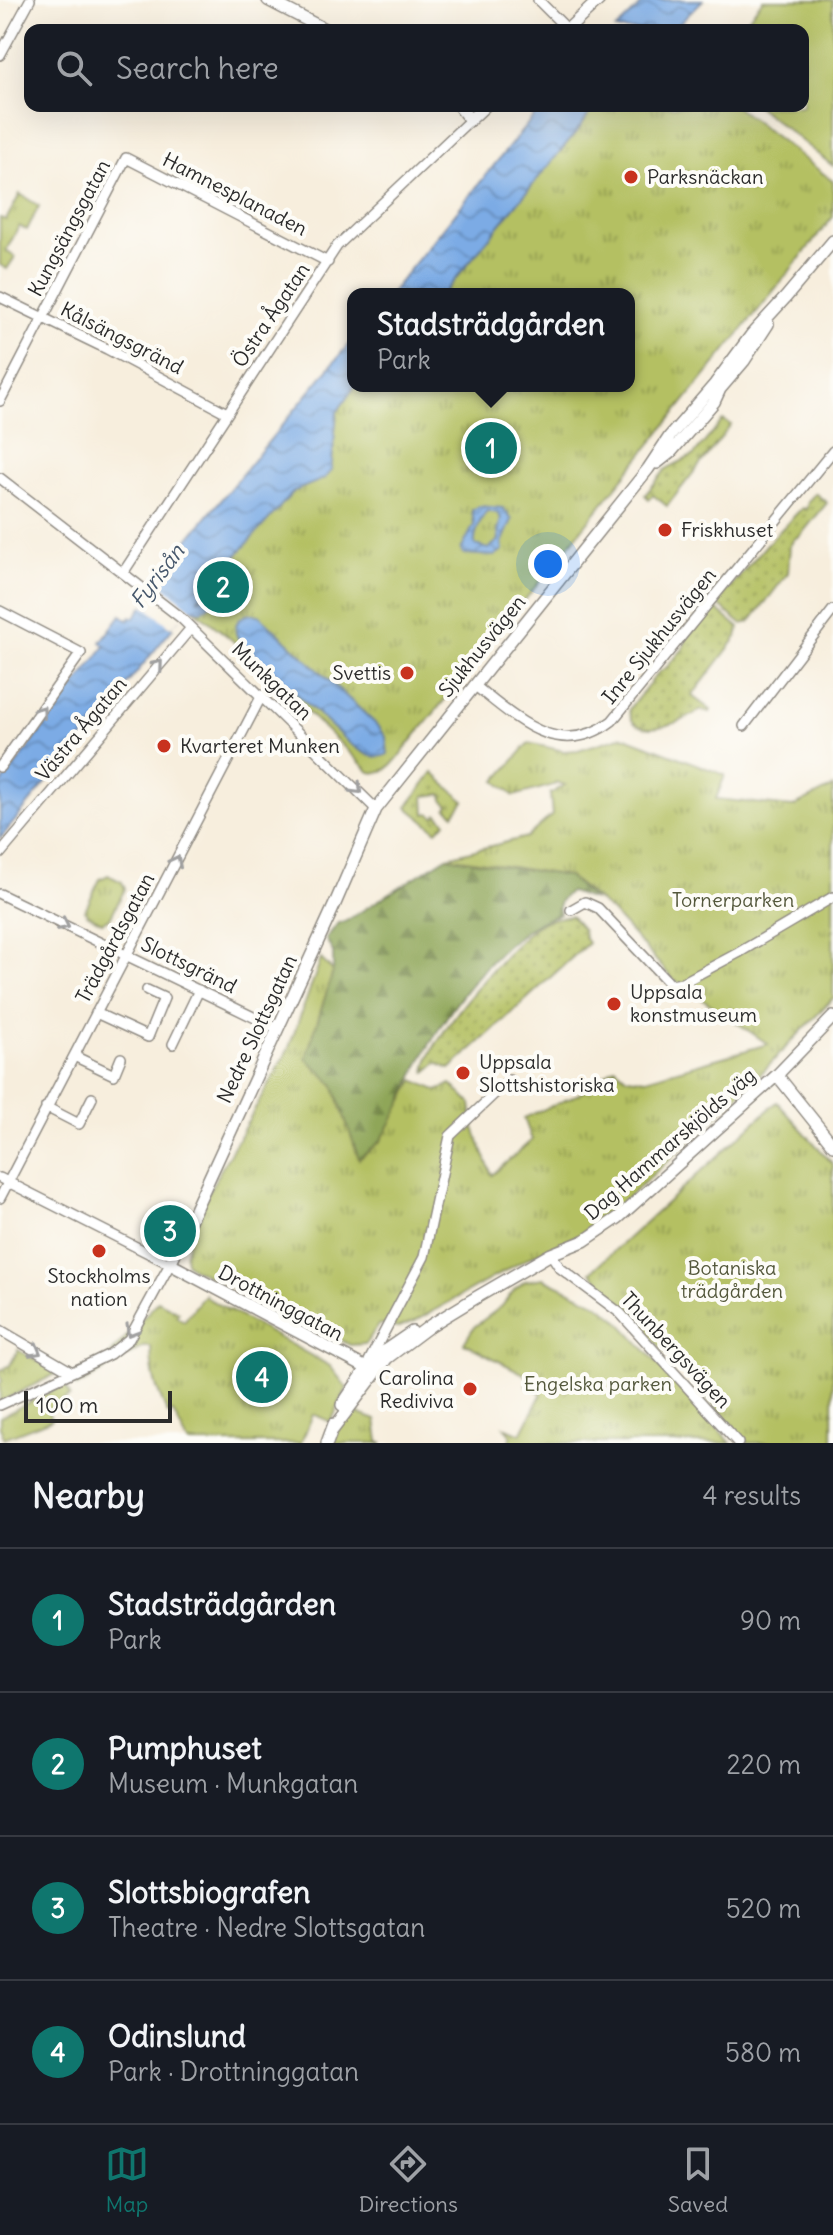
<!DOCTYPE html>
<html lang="en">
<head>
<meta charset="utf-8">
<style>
	:root { --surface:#171b24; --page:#20242c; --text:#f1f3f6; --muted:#9ea1a6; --line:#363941; --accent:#0f766e }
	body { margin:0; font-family:Delius,sans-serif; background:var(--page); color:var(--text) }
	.scale { position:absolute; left:24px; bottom:20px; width:148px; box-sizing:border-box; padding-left:8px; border:4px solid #2b2b2b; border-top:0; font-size:22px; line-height:28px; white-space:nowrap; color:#2b2b2b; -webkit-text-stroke:6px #fdfcf7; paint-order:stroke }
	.you { position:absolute; left:548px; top:564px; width:28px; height:28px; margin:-20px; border:6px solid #fff; border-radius:50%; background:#1a73e8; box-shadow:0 0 0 12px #1a73e833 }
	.badge { display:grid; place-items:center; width:52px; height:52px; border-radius:50%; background:var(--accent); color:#fff; font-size:26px; font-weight:700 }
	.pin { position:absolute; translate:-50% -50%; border:4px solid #fff; box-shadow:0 2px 8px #0006 }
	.popup { position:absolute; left:347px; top:288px; width:288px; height:104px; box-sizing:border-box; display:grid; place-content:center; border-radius:16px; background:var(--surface); filter:drop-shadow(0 2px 6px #0005); font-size:26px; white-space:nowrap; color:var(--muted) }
	.popup b { font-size:30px; color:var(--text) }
	.popup::after { content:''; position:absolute; left:50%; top:100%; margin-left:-16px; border:16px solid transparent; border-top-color:var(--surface) }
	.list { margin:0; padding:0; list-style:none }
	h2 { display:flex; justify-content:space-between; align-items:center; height:104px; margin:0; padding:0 32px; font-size:34px }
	h2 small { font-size:26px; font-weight:400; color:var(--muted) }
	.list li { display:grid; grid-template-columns:52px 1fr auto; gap:24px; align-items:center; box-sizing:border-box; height:144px; padding:0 32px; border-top:2px solid var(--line) }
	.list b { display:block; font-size:30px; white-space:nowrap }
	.list p { margin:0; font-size:26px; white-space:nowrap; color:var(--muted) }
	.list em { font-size:26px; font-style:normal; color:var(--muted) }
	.icon { flex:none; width:44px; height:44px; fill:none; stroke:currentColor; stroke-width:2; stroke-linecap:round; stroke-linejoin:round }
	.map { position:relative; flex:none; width:833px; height:1443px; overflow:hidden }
	.search { position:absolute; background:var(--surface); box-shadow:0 8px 32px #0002; left:24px; right:24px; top:24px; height:88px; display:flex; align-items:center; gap:20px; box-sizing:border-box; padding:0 28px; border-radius:16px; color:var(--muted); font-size:30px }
	.sheet { height:680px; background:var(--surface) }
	nav { display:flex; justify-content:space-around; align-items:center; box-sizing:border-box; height:112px; border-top:2px solid var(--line); background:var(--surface); font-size:22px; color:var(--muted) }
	nav a { display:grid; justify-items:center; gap:4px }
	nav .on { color:var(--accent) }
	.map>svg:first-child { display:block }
	.grass { fill:url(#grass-dots); stroke:#707646; stroke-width:2 }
	.forest { fill:url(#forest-firs); stroke:#5d6842; stroke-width:2 }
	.park { fill:url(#park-tufts); stroke:#707646; stroke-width:2 }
	.pitch { fill:#b4c062; stroke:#707646; stroke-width:2 }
	.water { fill:url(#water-waves); stroke:#536b88; stroke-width:2; fill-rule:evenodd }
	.pier { fill:#f7eedd }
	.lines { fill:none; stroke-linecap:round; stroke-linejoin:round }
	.minor-casing { stroke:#918c84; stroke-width:12 }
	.tertiary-casing { stroke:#918c84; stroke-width:14 }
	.minor { stroke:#fff; stroke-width:9 }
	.tertiary { stroke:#fff; stroke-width:11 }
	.oneway { stroke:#a0a0a0 }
	.poi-dot { fill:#c8321e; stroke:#fdfcf7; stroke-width:3 }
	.labels { text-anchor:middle; stroke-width:8; stroke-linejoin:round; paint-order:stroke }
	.poi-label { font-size:20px; fill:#2b2b2b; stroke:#fdfcf7; text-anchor:start }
	.street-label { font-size:20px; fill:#2b2b2b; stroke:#fdfcf7 }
	.park-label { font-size:20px; fill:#54583c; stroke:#fdfcf7 }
	.water-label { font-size:22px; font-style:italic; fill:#47586c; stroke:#fdfcf7 }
</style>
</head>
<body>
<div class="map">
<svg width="833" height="1443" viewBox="0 0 833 1443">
	<defs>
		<pattern id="grass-dots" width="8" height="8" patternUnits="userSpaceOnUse" patternTransform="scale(2)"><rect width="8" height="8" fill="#b4c062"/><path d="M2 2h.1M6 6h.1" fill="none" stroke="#939c51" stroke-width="1.8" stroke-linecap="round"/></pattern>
		<pattern id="forest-firs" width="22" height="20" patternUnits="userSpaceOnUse" patternTransform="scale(2)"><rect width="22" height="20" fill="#8fa658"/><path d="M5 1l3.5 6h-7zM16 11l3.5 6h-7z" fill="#758749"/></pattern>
		<pattern id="park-tufts" width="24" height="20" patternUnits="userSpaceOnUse" patternTransform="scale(2)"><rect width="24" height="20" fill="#b4c062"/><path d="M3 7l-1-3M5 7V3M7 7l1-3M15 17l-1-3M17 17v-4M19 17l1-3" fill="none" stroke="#939c51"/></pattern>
		<pattern id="water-waves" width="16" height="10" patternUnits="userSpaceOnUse" patternTransform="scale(2)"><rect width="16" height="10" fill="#7babe5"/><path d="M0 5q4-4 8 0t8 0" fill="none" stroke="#658bba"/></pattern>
	</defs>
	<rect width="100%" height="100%" fill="#fdfcf7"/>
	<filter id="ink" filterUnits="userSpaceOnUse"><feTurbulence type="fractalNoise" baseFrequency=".0125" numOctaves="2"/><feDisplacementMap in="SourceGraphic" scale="16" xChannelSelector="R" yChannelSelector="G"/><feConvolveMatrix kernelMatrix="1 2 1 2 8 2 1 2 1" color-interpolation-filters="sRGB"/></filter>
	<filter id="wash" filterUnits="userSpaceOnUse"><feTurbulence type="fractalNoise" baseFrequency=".006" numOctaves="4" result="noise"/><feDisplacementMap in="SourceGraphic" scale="32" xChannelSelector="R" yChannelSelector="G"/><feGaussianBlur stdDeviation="1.8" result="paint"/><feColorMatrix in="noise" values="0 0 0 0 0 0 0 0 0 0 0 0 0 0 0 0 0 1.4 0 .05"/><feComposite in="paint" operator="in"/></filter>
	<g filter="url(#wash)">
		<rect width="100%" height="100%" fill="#f7eedd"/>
		<path class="grass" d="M723,420L731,425L667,506L653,495L649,499L645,495L666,469L694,455Z
			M815,493L827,503L800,536L794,539L790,546L788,573L750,622L741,624L716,603L768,543L802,508L806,510L808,502Z
			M714,607L739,628L737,637L692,696L711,710L710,712L700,710C685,722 630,744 629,709L658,673L667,667L683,649L687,638Z
			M433,773L464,801L454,814L447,808L449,805L443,800L442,794L424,796L425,814L430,813L435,817L438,814L446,822L437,831L407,807Z
			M571,916L583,930L584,937L588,943L450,1069L437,1063L426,1072C421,1048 513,942 536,926C546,919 559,917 571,916Z"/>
		<path class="forest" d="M447,857L568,876L594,900L570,892C561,898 556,903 560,914C504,929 445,1013 420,1062C407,1087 398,1116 382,1139C376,1147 366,1153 358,1159L333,1084L306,1058L333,971V952L326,939L338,923L346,921Z"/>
		<path class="park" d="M594,106H735L833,181V217L397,759C390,768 381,775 370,772L231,639L196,611H202L196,600L294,490L324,479L331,471L337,412L355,386H629V294H437L439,291L443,294L581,126Z
			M20,194L39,206L27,230L19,226L6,251L15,257L7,269L0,265V218L6,220Z
			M623,736L725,775L716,799L793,807L833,787V998L754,1081L607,1217L583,1233L530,1257L415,1321L397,1328L380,1324L365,1344L350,1345L192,1268L186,1262L185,1254L202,1203L288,1050L321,959L333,971L306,1058L333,1084L359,1159L381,1141L414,1080L438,1091L451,1084L471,1104L474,1128L492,1175L532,1140L524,1118L579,1094L615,1067L627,1077L646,1079L768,1044L672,978L612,912L568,876L447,857L527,837L552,815L550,794L565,785L556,782L554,785L514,796L496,781L529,743L564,751L578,750Z
			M108,875L122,882L125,889L110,918L102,922L87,914L85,910L100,879Z
			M777,1102L833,1164V1443H748L591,1272Z
			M543,1278L596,1303L616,1318L731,1443H508L511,1436L505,1427L521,1434L542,1393L526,1385L530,1377L464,1343L474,1327L502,1306L515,1289L525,1281Z
			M205,1294V1297L330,1366L347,1388L331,1422L313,1414L301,1443H188L173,1412L168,1414C156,1389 151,1375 151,1347H143L77,1387L70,1378L109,1356L158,1301L179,1312L176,1316L184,1321Z
			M18,1350L58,1373L0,1402V1384L2,1381L0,1371L10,1365Z
			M65,1384L70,1396L51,1407L49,1414L51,1420L4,1438L0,1427V1417Z
			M347,1409L376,1420L379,1441L383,1443H327Z"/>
		<path class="pitch" d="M763,0H833V166L757,106H803V30H739Z"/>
		<path class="water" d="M646,0H703L673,30H615Z
			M542,106H594L581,126L443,294L439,292L437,294H390Z
			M353,339L355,386L337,412L331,471L324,479L294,491L197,600L205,596L212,603L202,611L191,608L171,626L173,628L0,839V786L105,646L101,642L121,615L128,620L131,616L134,618L171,568L168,564Z
			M480,506L503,508L512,520L502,543L503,550L494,556L464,554L461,550L474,525L472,510ZM487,511L497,513L501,518L498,532L499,540L488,549L475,545C474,534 480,519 487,511Z
			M250,614L259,615L379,727L386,737L388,754C374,762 361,751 349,743L239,640C232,628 236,617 250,614Z"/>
		<path class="pier" d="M157,581L192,609L171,627L141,603Z"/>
	</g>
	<g filter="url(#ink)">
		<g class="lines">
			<defs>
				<path id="minor" d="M538,0L568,30
					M0,55L30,0
					M0,297L107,349L227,413
					M0,401L126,158L328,262
					M0,478L181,618L376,809
					M123,573L337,246L470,120
					M0,611L81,653L0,767
					M474,685C517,719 559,761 612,721L833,451
					M744,726L833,610
					M0,854L191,628
					M0,894L276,1028
					M571,910L585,902L598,908L671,985L682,983L738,953L833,897
					M96,1013L148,1037L164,998L147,990
					M173,1044L199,990
					M74,1056L114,1075L121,1058
					M46,1107L79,1124L92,1098
					M0,1178L170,1264L129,1339L110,1354L83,1367L0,1405
					M0,1198L262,695
					M551,1254L560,1268L620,1313L738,1443
					M0,1330L72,1372
					M369,1361L424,1257L450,1136L509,1080"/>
				<path id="tertiary" d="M268,0L326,30
					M567,30L599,0
					M459,106L470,120L485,106
					M657,463L671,452L714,402L720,389L744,361L768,324
					M777,1075L833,1145
					M374,1372L170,1264L334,906L376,809L648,469L670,436L715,384L752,334L786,297L833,241
					M342,1405L374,1358L412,1332
					M331,1432L387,1358L431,1325L477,1297L551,1254L584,1241L618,1218L777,1075L833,1017
					M327,1443L334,1424"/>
			</defs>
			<use href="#minor" class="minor-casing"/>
			<use href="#tertiary" class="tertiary-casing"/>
			<use href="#minor" class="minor"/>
			<use href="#tertiary" class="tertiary"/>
		</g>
		<defs><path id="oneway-chevron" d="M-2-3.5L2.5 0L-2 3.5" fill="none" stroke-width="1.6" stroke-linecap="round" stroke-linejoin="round" transform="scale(2)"/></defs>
		<g class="oneway">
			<use href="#oneway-chevron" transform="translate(158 665) rotate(-50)"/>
			<use href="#oneway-chevron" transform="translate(41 711) rotate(-54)"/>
			<use href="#oneway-chevron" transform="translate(357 789) rotate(45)"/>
			<use href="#oneway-chevron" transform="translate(176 861) rotate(-63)"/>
			<use href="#oneway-chevron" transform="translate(64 925) rotate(26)"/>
			<use href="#oneway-chevron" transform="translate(131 1331) rotate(121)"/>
			<use href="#oneway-chevron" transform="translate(36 1351) rotate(30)"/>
		</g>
	</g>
	<g class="poi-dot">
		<circle cx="631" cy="177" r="8"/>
		<circle cx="665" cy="530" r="8"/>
		<circle cx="407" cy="673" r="8"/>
		<circle cx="164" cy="746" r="8"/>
		<circle cx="614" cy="1004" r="8"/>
		<circle cx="463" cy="1073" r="8"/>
		<circle cx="99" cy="1251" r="8"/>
		<circle cx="470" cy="1389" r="8"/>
	</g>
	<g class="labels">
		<g class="poi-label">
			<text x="647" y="184">Parksnäckan</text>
			<text x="681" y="537">Friskhuset</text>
			<text x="391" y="680" text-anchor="end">Svettis</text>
			<text x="180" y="753">Kvarteret Munken</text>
			<text x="630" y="999">Uppsala<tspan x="630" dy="23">konstmuseum</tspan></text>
			<text x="479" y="1069">Uppsala<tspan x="479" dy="23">Slottshistoriska</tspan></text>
			<text x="99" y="1283" text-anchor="middle">Stockholms<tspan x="99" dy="23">nation</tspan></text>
			<text x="454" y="1385" text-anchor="end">Carolina<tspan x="454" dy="23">Rediviva</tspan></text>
		</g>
		<g class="street-label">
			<text transform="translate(235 194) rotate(27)" y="7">Hamnesplanaden</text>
			<text transform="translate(69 228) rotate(-62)" y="7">Kungsängsgatan</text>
			<text transform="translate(271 315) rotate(-56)" y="7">Östra Ågatan</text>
			<text transform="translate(122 338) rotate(27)" y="7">Kålsängsgränd</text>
			<text transform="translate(659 636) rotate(-51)" y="7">Inre Sjukhusvägen</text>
			<text transform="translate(482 646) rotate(-51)" y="7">Sjukhusvägen</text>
			<text transform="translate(272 681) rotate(44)" y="7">Munkgatan</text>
			<text transform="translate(81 729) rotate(-50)" y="7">Västra Ågatan</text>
			<text transform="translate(115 938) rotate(-62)" y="7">Trädgårdsgatan</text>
			<text transform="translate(189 965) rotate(26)" y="7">Slottsgränd</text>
			<text transform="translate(257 1029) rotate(-65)" y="7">Nedre Slottsgatan</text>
			<text transform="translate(670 1144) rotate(-41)" y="7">Dag Hammarskjölds väg</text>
			<text transform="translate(281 1303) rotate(28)" y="7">Drottninggatan</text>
			<text transform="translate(676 1350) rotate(47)" y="7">Thunbergsvägen</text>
		</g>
		<g class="park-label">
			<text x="733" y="907">Tornerparken</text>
			<text x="732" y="1275">Botaniska<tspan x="732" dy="23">trädgården</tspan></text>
			<text x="598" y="1391">Engelska parken</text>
		</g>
		<g class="water-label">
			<text transform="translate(157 576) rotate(-53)" y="8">Fyrisån</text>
		</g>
	</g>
</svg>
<div class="scale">100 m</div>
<div class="you"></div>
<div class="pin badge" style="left:491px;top:448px">1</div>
<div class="popup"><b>Stadsträdgården</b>Park</div>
<div class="pin badge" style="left:223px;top:587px">2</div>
<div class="pin badge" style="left:170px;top:1231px">3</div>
<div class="pin badge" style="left:262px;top:1377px">4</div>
<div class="search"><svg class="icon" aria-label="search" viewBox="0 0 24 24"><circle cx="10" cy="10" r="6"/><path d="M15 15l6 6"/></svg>Search here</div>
</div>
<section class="sheet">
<h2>Nearby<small>4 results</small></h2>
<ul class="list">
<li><span class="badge">1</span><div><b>Stadsträdgården</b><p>Park</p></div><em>90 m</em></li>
<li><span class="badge">2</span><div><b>Pumphuset</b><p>Museum · Munkgatan</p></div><em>220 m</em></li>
<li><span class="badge">3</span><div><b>Slottsbiografen</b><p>Theatre · Nedre Slottsgatan</p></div><em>520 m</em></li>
<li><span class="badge">4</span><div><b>Odinslund</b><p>Park · Drottninggatan</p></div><em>580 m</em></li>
</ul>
</section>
<nav>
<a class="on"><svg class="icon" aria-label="map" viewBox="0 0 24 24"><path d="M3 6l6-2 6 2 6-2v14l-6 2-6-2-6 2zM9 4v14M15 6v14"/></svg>Map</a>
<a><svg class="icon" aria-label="directions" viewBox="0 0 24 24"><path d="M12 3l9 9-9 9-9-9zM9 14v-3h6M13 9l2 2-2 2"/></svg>Directions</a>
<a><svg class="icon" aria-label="saved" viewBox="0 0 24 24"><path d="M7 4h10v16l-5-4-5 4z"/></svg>Saved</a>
</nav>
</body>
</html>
